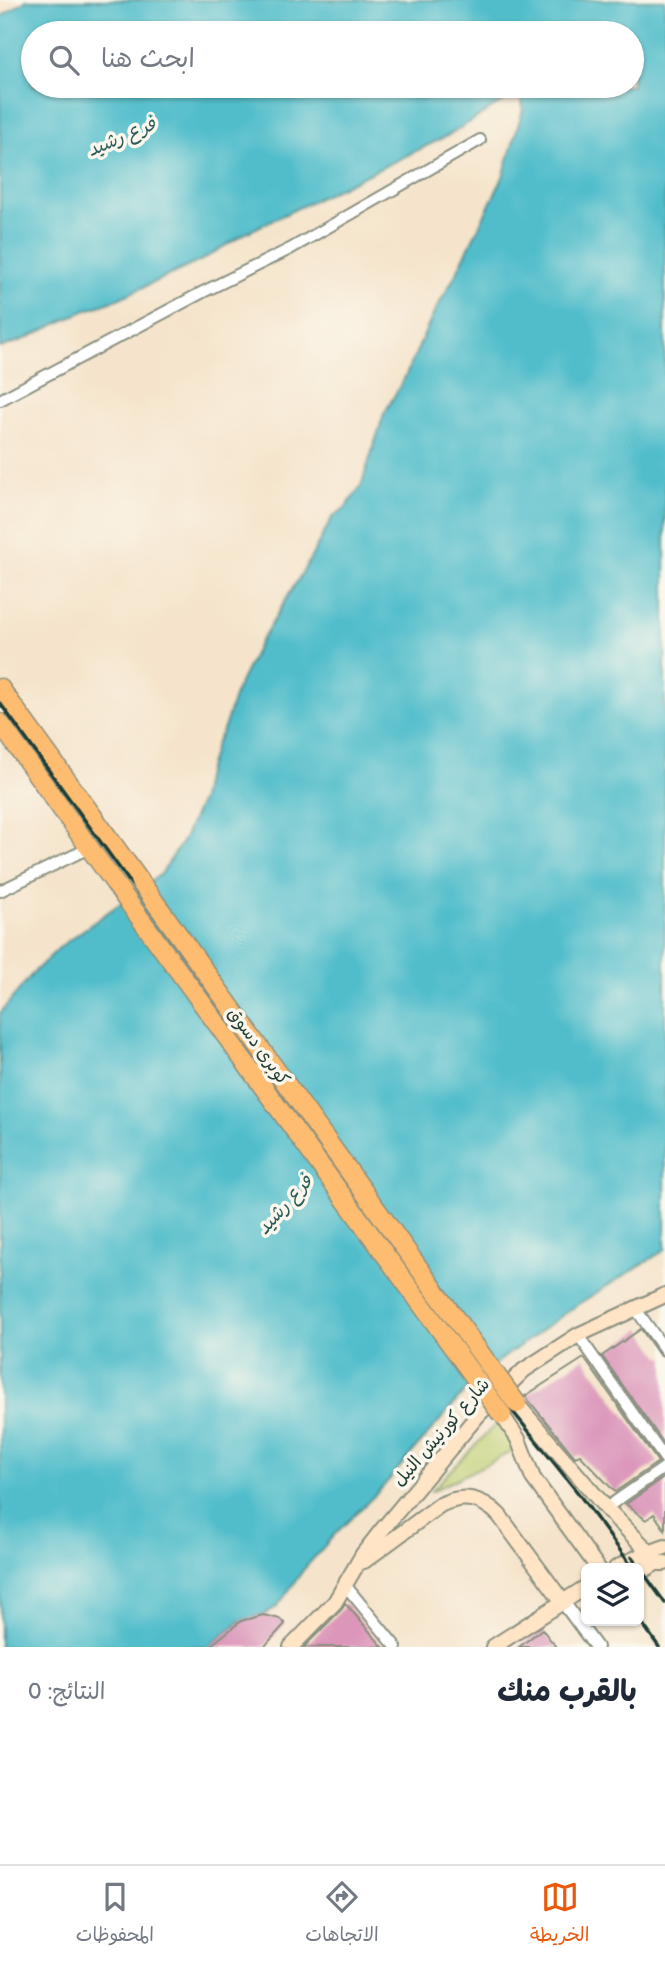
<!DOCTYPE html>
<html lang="ar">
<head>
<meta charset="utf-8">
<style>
	:root { --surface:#fff; --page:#f6f6f7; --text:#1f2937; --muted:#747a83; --line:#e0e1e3; --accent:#ea580c }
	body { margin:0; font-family:"Balsamiq Sans","Playpen Sans Arabic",sans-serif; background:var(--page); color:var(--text); direction:rtl }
	.controls { position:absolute; right:21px; bottom:21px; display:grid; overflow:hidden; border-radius:10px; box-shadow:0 2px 5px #0004 }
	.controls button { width:63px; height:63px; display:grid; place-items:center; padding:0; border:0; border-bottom:2px solid var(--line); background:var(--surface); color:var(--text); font:35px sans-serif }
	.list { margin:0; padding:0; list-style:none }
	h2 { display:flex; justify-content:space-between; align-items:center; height:91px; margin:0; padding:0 28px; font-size:30px }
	h2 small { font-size:23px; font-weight:400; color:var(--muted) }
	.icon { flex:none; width:38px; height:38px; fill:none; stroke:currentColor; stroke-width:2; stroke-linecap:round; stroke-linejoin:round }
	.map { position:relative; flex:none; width:665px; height:1647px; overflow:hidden; direction:ltr }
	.search { position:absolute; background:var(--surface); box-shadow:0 2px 5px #0004; left:21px; right:21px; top:21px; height:77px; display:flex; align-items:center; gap:18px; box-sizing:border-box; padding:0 24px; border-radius:38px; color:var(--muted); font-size:26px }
	.sheet { height:217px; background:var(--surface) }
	nav { display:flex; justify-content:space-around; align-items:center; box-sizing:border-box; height:98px; border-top:2px solid var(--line); background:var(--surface); font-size:19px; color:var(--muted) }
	nav a { display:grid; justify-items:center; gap:4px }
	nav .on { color:var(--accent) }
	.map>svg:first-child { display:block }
	.green { fill:#bfcd6f; stroke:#6f8552; stroke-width:2 }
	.water { fill:#51bdcb; stroke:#387d80; stroke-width:2; fill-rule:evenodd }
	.building { fill:#db96ba }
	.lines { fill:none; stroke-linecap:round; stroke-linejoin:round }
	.minor-casing { stroke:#8a9080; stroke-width:14 }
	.tertiary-casing { stroke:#8a9080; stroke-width:16 }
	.secondary-casing { stroke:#8a9080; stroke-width:18 }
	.trunk-casing { stroke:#8a9080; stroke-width:21 }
	.minor { stroke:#fff; stroke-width:10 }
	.tertiary { stroke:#fff; stroke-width:12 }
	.secondary { stroke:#ffe4c6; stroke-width:14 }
	.trunk { stroke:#febc70; stroke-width:18 }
	.rail { stroke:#1f3d34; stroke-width:3.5 }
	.trunk-bridge-casing { stroke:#8a9080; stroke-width:21; stroke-linecap:butt }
	.trunk-bridge { stroke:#febc70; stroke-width:18 }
	.labels { text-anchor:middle; stroke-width:7; stroke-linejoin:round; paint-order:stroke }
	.street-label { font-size:18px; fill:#1f3d34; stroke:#fbf7ec }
	.water-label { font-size:19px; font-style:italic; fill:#2c5d5a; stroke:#fbf7ec }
</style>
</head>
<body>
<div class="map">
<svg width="665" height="1647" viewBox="0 0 665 1647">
	<rect width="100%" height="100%" fill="#fbf7ec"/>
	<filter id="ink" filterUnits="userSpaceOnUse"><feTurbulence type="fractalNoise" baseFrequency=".0143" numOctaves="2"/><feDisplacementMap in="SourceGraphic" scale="14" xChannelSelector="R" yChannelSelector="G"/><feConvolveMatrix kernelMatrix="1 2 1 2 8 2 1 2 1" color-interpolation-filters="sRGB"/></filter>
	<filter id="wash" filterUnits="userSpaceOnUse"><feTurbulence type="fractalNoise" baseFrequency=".00686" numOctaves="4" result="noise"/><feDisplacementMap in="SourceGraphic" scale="28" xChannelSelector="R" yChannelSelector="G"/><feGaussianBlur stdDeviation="1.57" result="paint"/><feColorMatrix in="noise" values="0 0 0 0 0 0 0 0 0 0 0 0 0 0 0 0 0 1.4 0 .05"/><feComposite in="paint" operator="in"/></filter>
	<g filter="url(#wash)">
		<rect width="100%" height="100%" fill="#f5e4cb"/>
		<path class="green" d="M500,1420L515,1450L430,1492Z"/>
		<path class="water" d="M27,0H665V1250L577,1305L478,1376L381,1489L336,1533L304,1569L277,1607L263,1615L240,1621L209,1647H0V1013L33,973L61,946L161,874L184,839L201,800L205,778L215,746L224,728L236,691L259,644L308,563L332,518L346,507L361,486L384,414L406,375L433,315L456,274L503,177L523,109L522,100L518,96H512L447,136L248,232L200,261L111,302L84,311L25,339L0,348V17ZM33,33H632V86H33Z"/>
		<g id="blocks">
			<path class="building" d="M641,1329L659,1355L665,1358V1445L602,1356Z
				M584,1358L658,1462L615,1492L580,1455L575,1457L525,1396Z
				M665,1477V1530L654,1514L646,1520L626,1504Z
				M345,1603L383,1647H304L342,1609Z
				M263,1615L280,1619L285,1624L264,1647H209L241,1621Z
				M542,1629L556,1647H519Z"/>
		</g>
	</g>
	<g filter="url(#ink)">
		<use href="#blocks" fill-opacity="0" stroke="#8a9080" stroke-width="2"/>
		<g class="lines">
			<defs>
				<path id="minor" d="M0,400L203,292L290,249L480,140
					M0,891L89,848
					M635,1308L665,1350
					M578,1335L665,1459
					M606,1508L665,1467
					M345,1585L396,1647"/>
				<path id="tertiary" d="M563,1602L596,1647"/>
				<path id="secondary" d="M517,1404L606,1508L649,1552
					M502,1415L518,1439L533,1478L598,1568
					M364,1561L440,1505C463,1494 481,1497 499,1515L563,1602
					M616,1568L640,1556L665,1547
					M639,1573L656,1563H665
					M291,1647L335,1602L363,1554L381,1531L478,1415L524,1370L578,1335L665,1295
					M493,1647L586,1587"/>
				<path id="trunk" d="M0,688L139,880
					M0,723L121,892"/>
			</defs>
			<use href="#minor" class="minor-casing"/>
			<use href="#tertiary" class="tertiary-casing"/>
			<use href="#secondary" class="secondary-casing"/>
			<use href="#trunk" class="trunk-casing"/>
			<use href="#minor" class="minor"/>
			<use href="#tertiary" class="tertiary"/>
			<use href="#secondary" class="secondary"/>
			<use href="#trunk" class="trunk"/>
			<path class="rail" d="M0,703L514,1413L578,1493L633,1568
				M632,1557L665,1603
				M642,1623L659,1647"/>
			<defs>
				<path id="trunk-bridge" d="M139,880L517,1404
					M121,892L502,1415"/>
			</defs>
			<use href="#trunk-bridge" class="trunk-bridge-casing"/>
			<use href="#trunk-bridge" class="trunk-bridge"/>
		</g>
	</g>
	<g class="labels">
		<g class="street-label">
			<text transform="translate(259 1046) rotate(54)" y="6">كوبرى دسوق</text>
			<text transform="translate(441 1432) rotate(-49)" y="6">شارع كورنيش النيل</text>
		</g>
		<g class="water-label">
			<text transform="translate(121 136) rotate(-23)" y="7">فرع رشيد</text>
			<text transform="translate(284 1204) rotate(-48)" y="7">فرع رشيد</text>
		</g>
	</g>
</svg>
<div class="controls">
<button><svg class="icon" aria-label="layers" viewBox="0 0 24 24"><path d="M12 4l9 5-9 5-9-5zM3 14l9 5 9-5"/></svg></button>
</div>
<div class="search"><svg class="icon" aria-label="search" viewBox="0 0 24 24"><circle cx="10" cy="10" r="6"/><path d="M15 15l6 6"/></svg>ابحث هنا</div>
</div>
<section class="sheet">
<h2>بالقرب منك<small>النتائج: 0</small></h2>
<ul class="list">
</ul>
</section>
<nav>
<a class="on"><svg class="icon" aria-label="map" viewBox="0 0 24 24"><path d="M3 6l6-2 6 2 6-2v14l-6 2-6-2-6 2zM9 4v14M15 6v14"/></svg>الخريطة</a>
<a><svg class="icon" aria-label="directions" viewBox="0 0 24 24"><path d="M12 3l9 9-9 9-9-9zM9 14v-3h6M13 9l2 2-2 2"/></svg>الاتجاهات</a>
<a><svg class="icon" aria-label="saved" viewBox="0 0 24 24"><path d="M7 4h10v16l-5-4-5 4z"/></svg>المحفوظات</a>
</nav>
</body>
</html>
